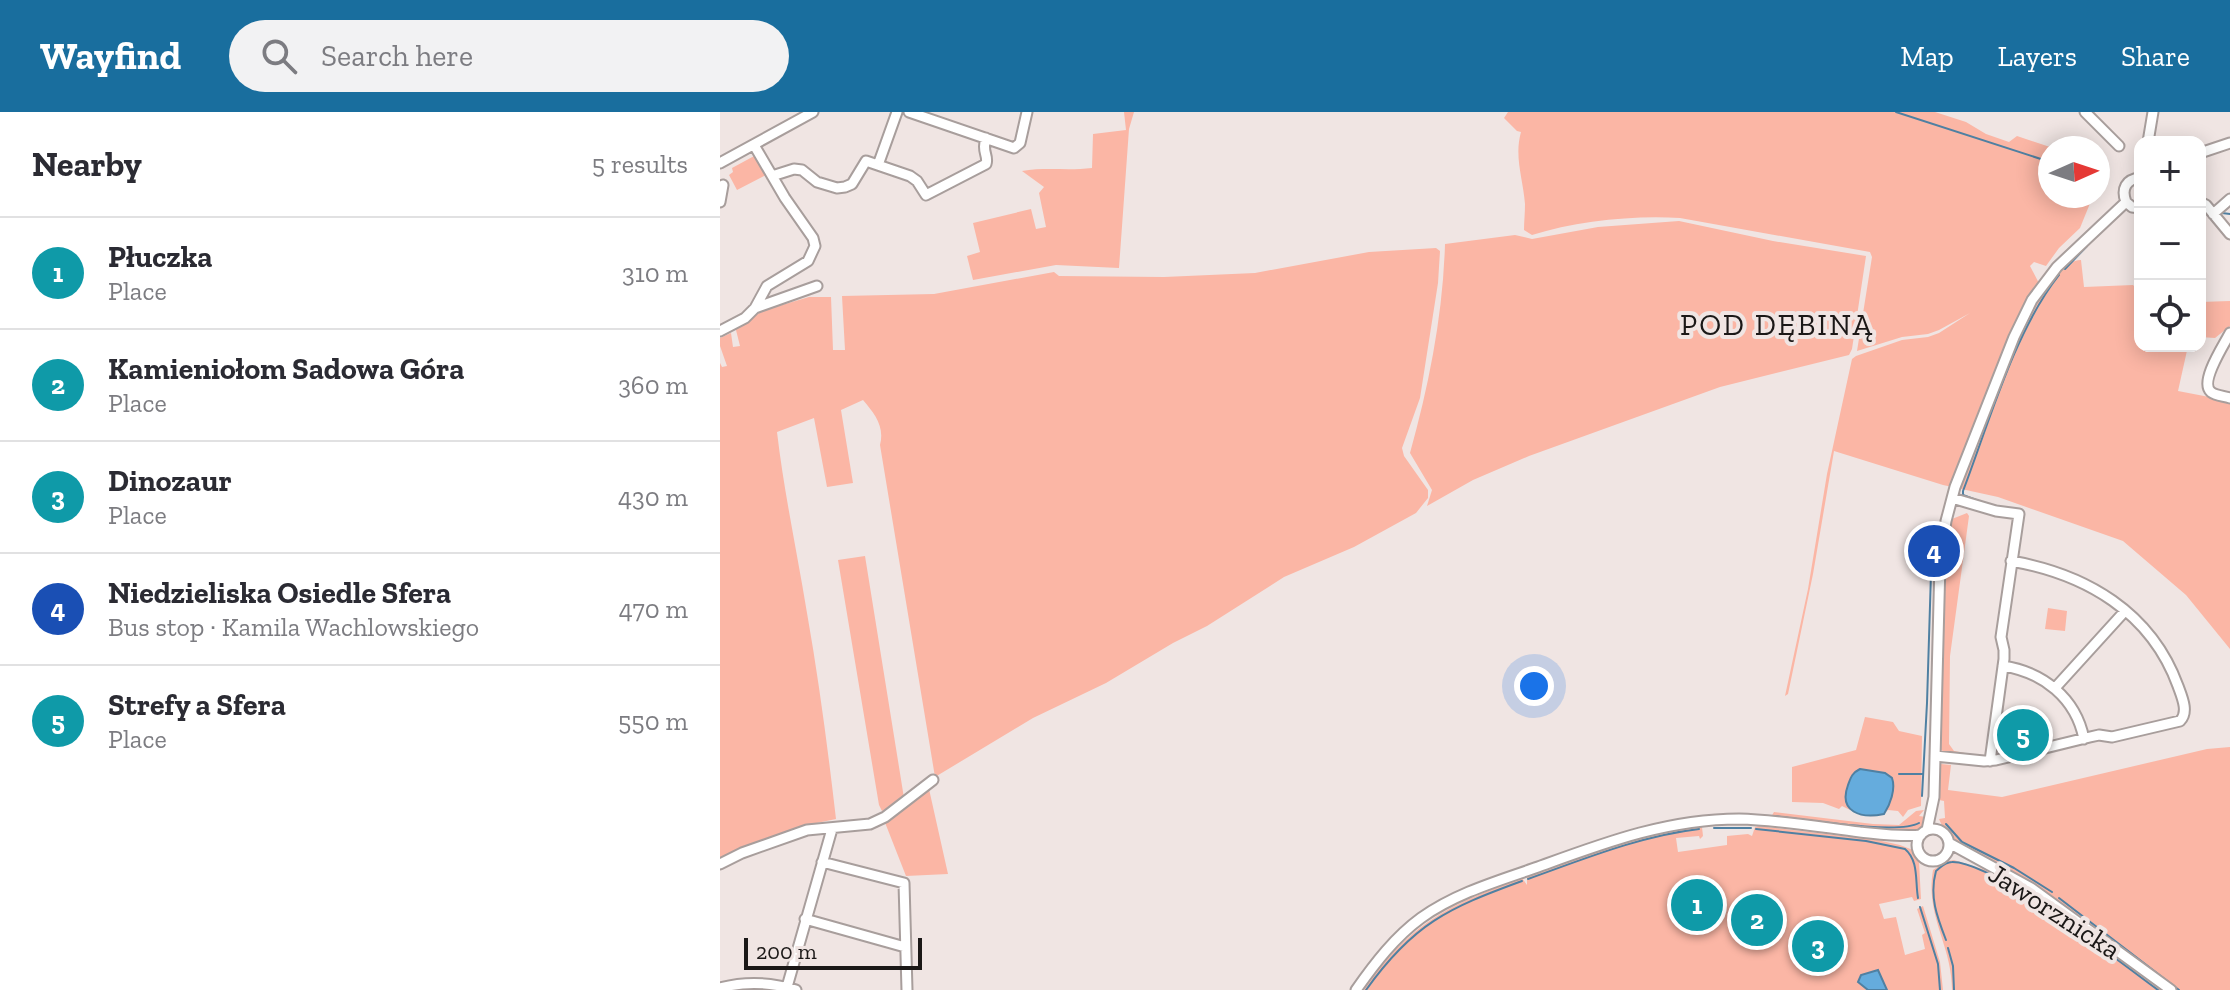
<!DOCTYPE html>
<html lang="en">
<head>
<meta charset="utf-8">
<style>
	:root { --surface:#fff; --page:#f2f2f3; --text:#2b2b33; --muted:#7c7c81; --line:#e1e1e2; --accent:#196e9e }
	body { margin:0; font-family:"Zilla Slab",serif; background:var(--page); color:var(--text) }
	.controls { position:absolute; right:24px; top:24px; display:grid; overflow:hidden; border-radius:16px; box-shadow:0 4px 20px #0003 }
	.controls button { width:72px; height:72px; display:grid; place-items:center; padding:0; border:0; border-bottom:2px solid var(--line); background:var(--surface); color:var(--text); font:40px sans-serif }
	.compass { position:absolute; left:1318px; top:24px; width:72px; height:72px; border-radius:50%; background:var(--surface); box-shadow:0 4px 20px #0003; rotate:87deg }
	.scale { position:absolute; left:24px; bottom:20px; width:178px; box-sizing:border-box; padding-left:8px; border:4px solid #1b1817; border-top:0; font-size:22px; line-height:28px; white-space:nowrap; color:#1b1817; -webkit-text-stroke:6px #f0e5e3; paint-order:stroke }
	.you { position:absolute; left:814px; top:574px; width:28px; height:28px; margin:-20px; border:6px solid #fff; border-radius:50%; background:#1a73e8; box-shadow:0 0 0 12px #1a73e833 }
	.badge { display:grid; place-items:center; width:52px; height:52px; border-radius:50%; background:var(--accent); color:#fff; font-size:26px; font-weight:700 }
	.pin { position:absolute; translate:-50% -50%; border:4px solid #fff; box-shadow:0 2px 8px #0006 }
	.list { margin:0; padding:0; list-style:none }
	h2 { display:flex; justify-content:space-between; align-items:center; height:104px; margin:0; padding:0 32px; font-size:34px }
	h2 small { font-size:26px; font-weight:400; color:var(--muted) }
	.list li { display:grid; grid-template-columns:52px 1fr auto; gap:24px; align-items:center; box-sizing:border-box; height:112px; padding:0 32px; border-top:2px solid var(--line) }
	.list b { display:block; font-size:30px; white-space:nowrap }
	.list p { margin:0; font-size:26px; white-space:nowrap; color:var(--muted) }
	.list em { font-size:26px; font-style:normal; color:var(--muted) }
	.icon { flex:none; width:44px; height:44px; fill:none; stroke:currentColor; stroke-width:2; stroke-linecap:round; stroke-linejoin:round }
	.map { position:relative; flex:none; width:1510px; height:878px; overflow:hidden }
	header { display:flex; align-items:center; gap:48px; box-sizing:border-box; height:112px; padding:0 40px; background:var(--accent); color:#fff }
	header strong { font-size:38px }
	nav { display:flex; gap:44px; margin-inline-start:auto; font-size:28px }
	.search { width:560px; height:72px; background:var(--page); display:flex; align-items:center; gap:20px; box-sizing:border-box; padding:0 28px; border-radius:44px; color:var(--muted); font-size:30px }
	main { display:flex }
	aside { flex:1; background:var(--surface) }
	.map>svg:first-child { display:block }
	.green { fill:#fbb6a5 }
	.water { fill:#65acdd; stroke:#4f80a2; stroke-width:2 }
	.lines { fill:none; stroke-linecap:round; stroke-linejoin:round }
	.stream { stroke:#4f80a2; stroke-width:2 }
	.minor-casing { stroke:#a89e9c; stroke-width:13 }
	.minor { stroke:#fff; stroke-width:9 }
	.labels { text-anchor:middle; stroke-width:8; stroke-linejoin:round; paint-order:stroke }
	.street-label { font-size:28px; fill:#1b1817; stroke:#f0e5e3 }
	.neighbourhood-label { font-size:30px; letter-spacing:2px; fill:#1b1817; stroke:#f0e5e3 }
</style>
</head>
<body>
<header>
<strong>Wayfind</strong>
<div class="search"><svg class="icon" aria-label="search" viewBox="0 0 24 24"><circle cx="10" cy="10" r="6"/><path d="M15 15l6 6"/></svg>Search here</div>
<nav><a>Map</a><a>Layers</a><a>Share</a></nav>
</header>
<main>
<aside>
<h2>Nearby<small>5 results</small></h2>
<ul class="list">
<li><span class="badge" style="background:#0f9aa8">1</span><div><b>Płuczka</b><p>Place</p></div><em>310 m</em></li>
<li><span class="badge" style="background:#0f9aa8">2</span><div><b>Kamieniołom Sadowa Góra</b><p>Place</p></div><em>360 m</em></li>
<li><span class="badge" style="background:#0f9aa8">3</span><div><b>Dinozaur</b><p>Place</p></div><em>430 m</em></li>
<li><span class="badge" style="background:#1a4fb4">4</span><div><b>Niedzieliska Osiedle Sfera</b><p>Bus stop · Kamila Wachlowskiego</p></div><em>470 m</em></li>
<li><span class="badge" style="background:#0f9aa8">5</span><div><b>Strefy a Sfera</b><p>Place</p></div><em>550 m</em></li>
</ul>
</aside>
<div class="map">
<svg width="1510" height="878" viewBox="0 0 1510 878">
	<rect width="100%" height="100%" fill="#f0e5e3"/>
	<path class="green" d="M404,0H414L409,17L399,156L336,153L253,168L247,144L260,140L253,111L311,97L316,117L326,115L319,81L324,75L302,59C325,55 349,59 372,56L373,22L406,18Z
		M788,0H1215L1246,10L1266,22L1289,30L1297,24L1333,36H1330V84H1373L1360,116L1339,136L1326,154L1314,150L1310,154L1323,179C1336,170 1344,148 1361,148L1364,175L1413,173L1420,180V234H1468L1458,279L1510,289V537L1466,483L1403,429L1278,385L1223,373L1114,339L1093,462L1068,582L1065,584L1088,477L1107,362L1132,247L1136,244L1182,228L1208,225L1219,221L1250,201L1219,218L1208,222L1182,225L1137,239L1152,145L1150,140L960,106C914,103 856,109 812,123L804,118C804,110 805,101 805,92C803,66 794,45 801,20L797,19L784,6Z
		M36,43L46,63L17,78L9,63L13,60L12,56Z
		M959,109L1053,129L1146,144L1132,237L1129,243L1000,275L809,344L753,368L707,394L712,378L690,341C709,273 723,202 725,132L795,123L812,127L878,115Z
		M716,136L720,139L718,171L700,286L682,336L684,344L708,378V386L696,401L634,435L564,465L487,514L453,531L386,571L313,606L215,665L160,333C165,314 154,301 143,288L121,298L133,371L107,375L94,306L57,320C64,380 77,440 87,501C99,569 108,638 116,707L82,714L0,750V251L2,255L7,254L0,234V226L11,221L13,235L20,234L15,214L45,198L89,185H111L113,238H125L122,184L214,182L334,160L339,164L444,165L535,161L649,140Z
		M1510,189V214L1495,226L1480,225V190Z
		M1247,401L1249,404L1230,544L1229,632L1234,639L1261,644V646L1224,640L1220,637L1225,446L1232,407Z
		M145,444L184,686L162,699L159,693L118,448Z
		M1328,496L1347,499L1345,519L1325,517Z
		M1145,605L1173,610L1179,619L1202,624L1201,694L1188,698L1183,705L1178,699L1168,698C1155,711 1136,701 1122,694L1119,697L1103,691L1072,690V655L1136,638Z
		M1510,635V878H1456L1341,791L1316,775L1230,728C1227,720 1222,715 1219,707L1225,706L1224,689L1219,688L1221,652L1231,653L1228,678L1282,685L1487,637Z
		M209,677L228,762L186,764L164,708Z
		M1204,698L1199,704L1206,705C1203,715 1199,719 1189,718L1188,721L1051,705L1054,700L1153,712L1179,713L1196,699Z
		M1039,714L1157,728L1180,733L1193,738L1199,750L1201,787L1194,789L1192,785L1159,792L1164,807L1176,805L1185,843L1205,837L1202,823L1205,821L1197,797L1203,794L1220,850L1223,878H643C691,811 726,794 802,766L807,773V764C856,748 932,713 982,715L983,724L980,727L979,724L956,726L958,740L1007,733V724L1028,722L1032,724L1035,715Z
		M1234,748L1272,760L1320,789L1441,878H1232C1232,833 1205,804 1213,758L1227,749Z"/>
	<path class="water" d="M1140,657L1165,661L1172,666C1176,677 1170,693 1164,702C1141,707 1118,700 1128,673C1131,665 1132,661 1140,657Z
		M1158,858L1167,878H1148L1138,870L1141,863Z"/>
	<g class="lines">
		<path class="stream" d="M1176,0L1330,50
			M1502,101L1510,102
			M1345,157L1367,134
			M1259,389L1243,383V379C1269,311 1294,220 1339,163
			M1179,662H1202
			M1202,684L1207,591L1211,461
			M1039,703H1043
			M1053,704C1081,707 1178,723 1199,711
			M1226,712L1242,730L1294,756L1332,780
			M994,716H1031
			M1036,717L1146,729L1185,737C1199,749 1195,769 1198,786
			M808,767C864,747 920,724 979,717
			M1339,786L1459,878
			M1200,795L1218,852L1220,878
			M1226,828C1217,805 1209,784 1216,759C1221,755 1225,750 1232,750C1274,749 1399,850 1438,878
			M1228,836L1233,854L1234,878
			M646,878C693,812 728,796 802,769"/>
		<defs>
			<path id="minor" d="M189,0L294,36L300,31L307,0
				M1365,0L1399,34
				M1428,30L1433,0
				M34,33L65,86L93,126L95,134L88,149L47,174L35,196
				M1480,41L1510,31
				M0,51L93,0
				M158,53L177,0
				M52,64L74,57L82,58L97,70L117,76L125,75L132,72L146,49L190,64L197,69L206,83L266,52C269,43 261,40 266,26
				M0,90L3,73
				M1406,90C1401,77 1406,67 1420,66
				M1406,90L1412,95L1420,96
				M1480,90L1486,93L1510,122
				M1493,102L1510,87
				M0,219L25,206L35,196L97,174
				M1510,221C1504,233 1479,270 1491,280C1496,284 1505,284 1510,286
				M1232,386L1276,399L1299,402L1281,525L1284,538V547L1270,649
				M1283,554C1323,560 1356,586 1364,627
				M1335,576L1405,499
				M1215,644L1264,649L1276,648L1370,625L1379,623L1392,625L1460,609C1469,600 1462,585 1458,574C1431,500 1366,462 1291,449
				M1197 733a16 16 0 1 1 32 0a16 16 0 1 1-32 0Z
				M1207,718L1214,685L1220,450L1226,409L1235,375L1294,225L1312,188L1337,155L1406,90
				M1229,731L1311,776L1451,878
				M102,750L184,771L187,878
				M0,752L22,741L87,718L150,712L165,705L213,668
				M85,807L185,835
				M67,875L112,717
				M0,876C26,869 50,870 76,878
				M636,878C655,851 675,825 701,806C736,781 778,769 818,755C884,731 947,707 1019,707C1059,708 1100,715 1140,720C1160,722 1181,725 1201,723"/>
		</defs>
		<use href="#minor" class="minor-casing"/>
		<use href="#minor" class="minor"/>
	</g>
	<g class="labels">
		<g class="street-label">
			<text transform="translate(1335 799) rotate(33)" y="10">Jaworznicka</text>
		</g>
		<g class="neighbourhood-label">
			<text x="1057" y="223">POD DĘBINĄ</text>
		</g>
	</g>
</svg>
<div class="controls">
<button>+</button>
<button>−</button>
<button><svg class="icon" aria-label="locate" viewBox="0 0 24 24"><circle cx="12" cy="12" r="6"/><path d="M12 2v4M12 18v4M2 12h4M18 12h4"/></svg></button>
</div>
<svg class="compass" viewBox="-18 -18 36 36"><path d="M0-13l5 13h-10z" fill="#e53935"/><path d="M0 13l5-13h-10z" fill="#7c7c81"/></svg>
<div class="scale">200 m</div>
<div class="you"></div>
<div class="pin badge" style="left:977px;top:793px;background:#0f9aa8">1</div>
<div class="pin badge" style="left:1037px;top:808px;background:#0f9aa8">2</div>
<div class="pin badge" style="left:1098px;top:834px;background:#0f9aa8">3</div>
<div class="pin badge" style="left:1214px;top:439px;background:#1a4fb4">4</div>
<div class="pin badge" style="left:1303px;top:623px;background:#0f9aa8">5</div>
</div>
</main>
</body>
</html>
